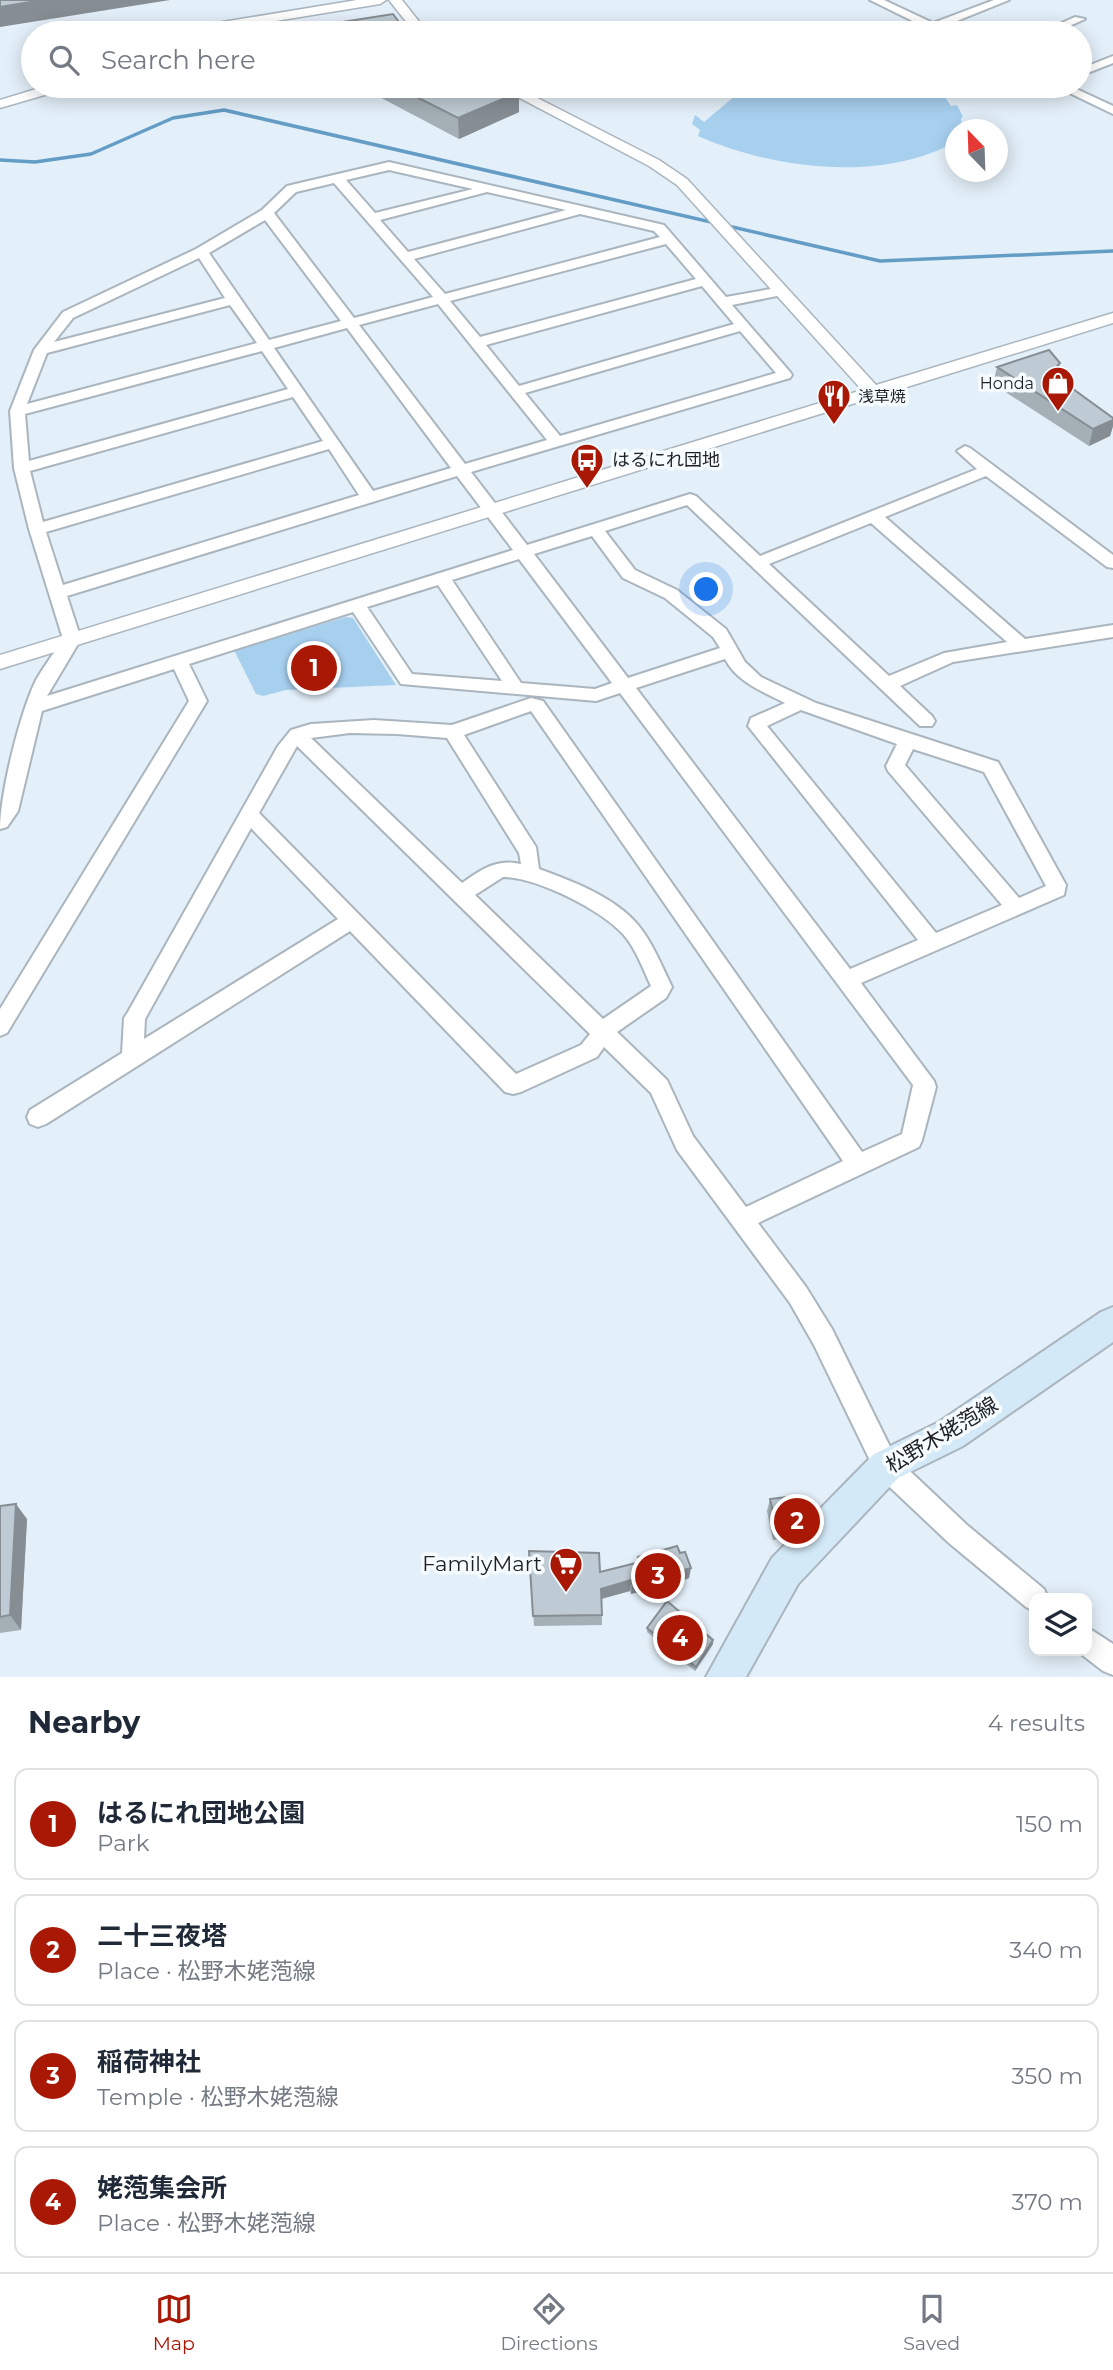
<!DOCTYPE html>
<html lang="en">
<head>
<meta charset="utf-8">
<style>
	:root { --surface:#fff; --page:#f6f6f7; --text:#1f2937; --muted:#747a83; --line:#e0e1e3; --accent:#a91805 }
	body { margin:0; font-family:Montserrat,"Noto Sans JP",sans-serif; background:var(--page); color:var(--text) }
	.controls { position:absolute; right:21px; bottom:21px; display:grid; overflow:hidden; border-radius:14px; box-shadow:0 4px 18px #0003 }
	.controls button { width:63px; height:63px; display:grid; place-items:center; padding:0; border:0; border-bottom:2px solid var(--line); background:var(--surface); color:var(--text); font:35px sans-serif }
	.compass { position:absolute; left:945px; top:119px; width:63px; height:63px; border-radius:50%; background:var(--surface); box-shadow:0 4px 18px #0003; rotate:337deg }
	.you { position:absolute; left:707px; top:590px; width:24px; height:24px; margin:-18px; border:5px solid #fff; border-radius:50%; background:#1a73e8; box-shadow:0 0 0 10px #1a73e833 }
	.badge { display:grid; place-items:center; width:46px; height:46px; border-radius:50%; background:var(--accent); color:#fff; font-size:23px; font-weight:700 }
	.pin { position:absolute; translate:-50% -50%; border:4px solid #fff; box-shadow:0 2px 7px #0006 }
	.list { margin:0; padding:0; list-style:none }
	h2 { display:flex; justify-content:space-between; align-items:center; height:91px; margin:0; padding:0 28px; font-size:30px }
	h2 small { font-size:23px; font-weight:400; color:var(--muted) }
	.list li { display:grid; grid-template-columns:46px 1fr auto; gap:21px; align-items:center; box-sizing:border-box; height:112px; margin:0 14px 14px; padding:0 14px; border:2px solid var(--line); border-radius:14px }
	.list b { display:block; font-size:26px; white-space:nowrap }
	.list p { margin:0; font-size:23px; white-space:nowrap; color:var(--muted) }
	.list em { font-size:23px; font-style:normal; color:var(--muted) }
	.icon { flex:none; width:38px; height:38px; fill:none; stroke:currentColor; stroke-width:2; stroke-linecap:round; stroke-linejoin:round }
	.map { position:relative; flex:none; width:1113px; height:1677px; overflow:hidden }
	.search { position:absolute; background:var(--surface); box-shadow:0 4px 18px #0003; left:21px; right:21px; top:21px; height:77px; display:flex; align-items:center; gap:18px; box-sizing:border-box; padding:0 24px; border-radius:38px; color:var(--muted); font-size:26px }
	.sheet { height:595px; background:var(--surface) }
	nav { display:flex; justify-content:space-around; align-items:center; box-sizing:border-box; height:98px; border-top:2px solid var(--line); background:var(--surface); font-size:19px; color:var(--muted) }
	nav a { display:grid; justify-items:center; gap:4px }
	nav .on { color:var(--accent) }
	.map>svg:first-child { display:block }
	.green { fill:#a7d0ef }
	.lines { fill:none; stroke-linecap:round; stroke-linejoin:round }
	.stream { stroke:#639cc4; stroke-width:3.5 }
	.minor-casing { stroke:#aab5be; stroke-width:4 }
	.tertiary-casing { stroke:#aab5be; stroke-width:3 }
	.secondary-casing { stroke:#aab5be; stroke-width:4 }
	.minor { fill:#fff; fill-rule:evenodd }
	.tertiary { fill:#fff; fill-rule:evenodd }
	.secondary { fill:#d4e9f8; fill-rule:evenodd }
	.wall { fill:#a4afb6 }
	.shaded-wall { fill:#868e94 }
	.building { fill:#bfcbd4; stroke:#868e94; stroke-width:2 }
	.labels { text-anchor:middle; stroke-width:7; stroke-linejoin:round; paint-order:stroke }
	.far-poi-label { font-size:16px; fill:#1d2125; stroke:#f6fbff; text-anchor:end }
	.poi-label { font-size:18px; fill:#1d2125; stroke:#f6fbff; text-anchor:start }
	.near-street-label { font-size:21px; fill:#1d2125; stroke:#f6fbff }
	.near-poi-label { font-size:21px; fill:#1d2125; stroke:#f6fbff; text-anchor:end }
</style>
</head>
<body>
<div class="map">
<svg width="1113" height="1677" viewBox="0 0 1113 1677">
	<rect width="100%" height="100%" fill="#e3eff9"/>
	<path class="green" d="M747,86H929L945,97L951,106L957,105L963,117L961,118L962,129L956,130L955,142C881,183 772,169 698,136L700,130L692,124L695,115L704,122Z
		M346,617L353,618L396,685L286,690L263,696L256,694L234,650Z"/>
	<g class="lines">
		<path class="stream" d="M0,160L35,162L91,154L173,118L224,110L880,261L1113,251"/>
		<defs>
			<path id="minor" d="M870,0H884L933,23L994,0H1009L942,27L951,33H937Z
				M1075,17L1085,19L1054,33H1039Z
				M769,28L835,30L841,33H712L718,30Z
				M1113,56V63L1080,76V69Z
				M517,86H533L518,93H510V89Z
				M1055,86H1070L1113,106V114Z
				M389,162L664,225L726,297L782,287L789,291L782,295L732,305L790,372L792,375L790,378L471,472L527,545L690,494L696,496L760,556L977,469L957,451L965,446L970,448L1113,555V568L1107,567L986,476L885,517L1025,639L1113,625V637L953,662L900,686L932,716L935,721L932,726H920L687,505L605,531L635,570L677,590L726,629L745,662L761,677L816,703L998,762L1066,885L1064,895L861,983L934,1081L936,1087L922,1140L919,1147L758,1223L806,1287L832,1329L895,1457L967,1525L1044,1589L1048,1598H1034V1611L1026,1607L949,1543L877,1475L814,1345L790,1303L677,1150L651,1093L604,1047L597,1057L521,1092L513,1094L505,1092L350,931L46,1124L38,1127L30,1124L27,1117L30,1110L122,1053L124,1018L128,1012L278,746L291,730L311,724L374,720L452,725L531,698L543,701L862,1152L902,1134L913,1085L620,693L596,701L401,684L353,612L189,664L207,701L7,1033L0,1036V1009L189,701L174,669L42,711L18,811L7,827L0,829C0,793 20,713 36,680C44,666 54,653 63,639L29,529L14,468L10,411L34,350L63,312L196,249L262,210L287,186ZM389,170L473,189L375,213L346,180ZM334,183L433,297L354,318L274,213L296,192ZM487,192L566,210L408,252L380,220ZM580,214L654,231L660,237L445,294L414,259ZM265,220L341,321L269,340L209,253ZM666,244L696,279L480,337L450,301ZM199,258L225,298L54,342L73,318ZM702,286L734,324L519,386L486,345ZM438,304L547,440L465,464L359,325ZM230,305L257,343L27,404L47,353ZM347,328L451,468L373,491L274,348ZM740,331L776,373L560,436L525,393ZM262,351L288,389L29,461L25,414ZM293,397L323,441L43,522L30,471ZM329,449L359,495L63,585L46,532ZM457,476L513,550L47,696L81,639L67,596ZM871,523L1007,642L944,653L889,676L769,564ZM592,536L623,578L665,598L713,637L720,648L628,678L534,554ZM519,559L612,683L595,689L521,683L452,580ZM438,585L502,681L412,674L367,607ZM725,659C738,683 762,691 785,703L751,718L748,726L918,940L850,969L636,688ZM801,710L897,744L886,766L888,771L1002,905L936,933L767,726ZM531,711L843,1161L746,1207L693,1136L667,1080L617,1032L666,998L672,987C662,967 653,943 638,925C615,897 572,881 539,869L536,847L464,735ZM397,734L447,738L519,853L521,864C497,858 480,870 462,883L311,738L350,733ZM297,746L590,1034L581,1045L516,1074L259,813ZM913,749L984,772L1046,886L1019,898L905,765ZM251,828L338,919L144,1039L145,1019ZM503,877C536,877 600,909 623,934C636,949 643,969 651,986L603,1019L475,895Z
				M1087,1627L1113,1644V1675L1103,1671L1077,1651H1087Z"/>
			<path id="tertiary" d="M357,0H386L380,4L202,33H173L180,29Z
				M389,0H402L428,33H415Z
				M46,86H67L65,89L0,108V100Z
				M497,86H514L659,160L687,179L876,385L1113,313V323L0,669V655L862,390L677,185L649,166Z"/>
			<path id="secondary" d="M1113,1307V1342L963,1446L898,1478L798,1584L746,1677H706L772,1558L874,1454L939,1422L1101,1312Z"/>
		</defs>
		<use href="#minor" class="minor-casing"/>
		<use href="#tertiary" class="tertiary-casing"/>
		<use href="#secondary" class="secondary-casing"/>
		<use href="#minor" class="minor"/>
		<use href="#tertiary" class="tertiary"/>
		<use href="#secondary" class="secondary"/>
	</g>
	<path class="wall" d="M336,23L407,33H337Z
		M372,86H507L519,92V112L459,139L372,93Z
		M1060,363L1056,377L1113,418V426L1110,436L1089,446L993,384L997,367Z
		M770,1499L791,1527L787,1538L773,1540L767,1511Z
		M0,1506L27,1519L21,1630L0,1633Z
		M529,1551L600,1572L638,1562V1557L689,1578L684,1580L683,1586L645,1596L642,1591L631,1594L630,1591L602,1599V1625L534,1626Z
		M647,1628L713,1644L695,1671L647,1632Z"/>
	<path class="shaded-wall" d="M42,0H170L0,27V7Z
		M519,92V112L459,139L458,118Z
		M1060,363L1055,379L1051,373Z
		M1113,420V426L1110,436L1089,446L1093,429Z
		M16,1504L27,1519L21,1630L10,1615Z
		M691,1568L689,1578L684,1580L683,1586L645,1596L646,1586Z
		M631,1580L630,1591L600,1599L601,1589Z
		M643,1580L642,1591L631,1594L632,1584Z
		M713,1640V1644L695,1671L696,1667Z"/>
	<path class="building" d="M0,0H42L0,7Z
		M393,14L407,33H343L336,23Z
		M395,86H507L519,92L458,118Z
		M1049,350L1060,363L1051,373L1113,418V420L1093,429L997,367Z
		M786,1497L791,1527L777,1529L770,1499Z
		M16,1504L10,1615L0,1617V1506Z
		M677,1546L680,1553L685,1552L691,1568L684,1570L685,1575L646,1586L643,1580L632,1584L631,1580L601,1589L602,1615L533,1616L529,1551L599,1553L600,1572L640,1562L638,1557Z
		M667,1601L713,1640L696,1667L647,1628Z"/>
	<defs>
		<symbol id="shop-pin" viewBox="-11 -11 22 30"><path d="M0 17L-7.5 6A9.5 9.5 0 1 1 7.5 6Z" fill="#a91805" stroke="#f6fbff"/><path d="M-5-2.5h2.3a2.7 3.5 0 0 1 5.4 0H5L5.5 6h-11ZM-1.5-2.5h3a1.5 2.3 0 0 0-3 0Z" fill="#fff"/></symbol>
		<symbol id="restaurant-pin" viewBox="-11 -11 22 30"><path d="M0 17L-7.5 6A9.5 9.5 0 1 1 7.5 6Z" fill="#a91805" stroke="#f6fbff"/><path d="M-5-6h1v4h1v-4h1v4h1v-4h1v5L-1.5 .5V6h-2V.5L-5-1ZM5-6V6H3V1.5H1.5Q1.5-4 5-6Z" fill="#fff"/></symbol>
		<symbol id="bus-pin" viewBox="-11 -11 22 30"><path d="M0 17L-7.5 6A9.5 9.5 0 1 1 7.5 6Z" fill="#a91805" stroke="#f6fbff"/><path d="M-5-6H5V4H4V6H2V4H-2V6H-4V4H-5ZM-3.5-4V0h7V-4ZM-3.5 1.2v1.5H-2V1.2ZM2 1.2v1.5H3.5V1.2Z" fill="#fff"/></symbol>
		<symbol id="supermarket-pin" viewBox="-11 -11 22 30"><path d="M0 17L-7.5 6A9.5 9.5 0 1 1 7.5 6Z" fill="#a91805" stroke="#f6fbff"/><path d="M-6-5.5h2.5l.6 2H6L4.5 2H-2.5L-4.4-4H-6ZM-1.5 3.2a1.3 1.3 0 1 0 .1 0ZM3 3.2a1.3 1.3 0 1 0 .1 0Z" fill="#fff"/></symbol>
	</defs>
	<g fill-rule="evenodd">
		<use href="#shop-pin" x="1039" y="364" width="38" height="52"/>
		<use href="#restaurant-pin" x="815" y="377" width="38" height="52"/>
		<use href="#bus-pin" x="568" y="441" width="38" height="52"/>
		<use href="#supermarket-pin" x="547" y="1545" width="38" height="52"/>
	</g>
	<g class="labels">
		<g class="far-poi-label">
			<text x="1034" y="389">Honda</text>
			<text x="858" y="402" text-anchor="start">浅草焼</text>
		</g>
		<g class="poi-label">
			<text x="612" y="466">はるにれ団地</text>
		</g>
		<g class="near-street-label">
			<text transform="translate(942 1435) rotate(-31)" y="7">松野木姥萢線</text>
		</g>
		<g class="near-poi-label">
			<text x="542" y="1571">FamilyMart</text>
		</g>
	</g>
</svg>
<div class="controls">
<button><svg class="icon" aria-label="layers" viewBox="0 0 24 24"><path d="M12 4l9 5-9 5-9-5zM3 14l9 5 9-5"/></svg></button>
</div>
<svg class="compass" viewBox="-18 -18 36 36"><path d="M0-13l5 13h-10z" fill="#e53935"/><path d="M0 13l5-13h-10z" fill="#747a83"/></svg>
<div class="you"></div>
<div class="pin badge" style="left:314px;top:668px">1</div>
<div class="pin badge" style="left:797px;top:1521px">2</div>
<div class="pin badge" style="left:658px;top:1576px">3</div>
<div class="pin badge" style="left:680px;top:1638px">4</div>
<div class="search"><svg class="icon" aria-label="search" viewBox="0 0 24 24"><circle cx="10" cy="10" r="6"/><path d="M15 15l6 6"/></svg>Search here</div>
</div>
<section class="sheet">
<h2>Nearby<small>4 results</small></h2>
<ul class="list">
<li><span class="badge">1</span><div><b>はるにれ団地公園</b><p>Park</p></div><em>150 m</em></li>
<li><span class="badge">2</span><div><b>二十三夜塔</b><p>Place · 松野木姥萢線</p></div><em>340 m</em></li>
<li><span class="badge">3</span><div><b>稲荷神社</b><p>Temple · 松野木姥萢線</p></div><em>350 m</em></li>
<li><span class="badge">4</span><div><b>姥萢集会所</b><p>Place · 松野木姥萢線</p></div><em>370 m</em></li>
</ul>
</section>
<nav>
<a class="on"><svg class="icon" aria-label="map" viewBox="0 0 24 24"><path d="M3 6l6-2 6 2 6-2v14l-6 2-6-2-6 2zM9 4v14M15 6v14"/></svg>Map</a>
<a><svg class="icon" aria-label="directions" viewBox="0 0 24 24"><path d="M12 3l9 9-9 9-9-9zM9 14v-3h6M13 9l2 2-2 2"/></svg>Directions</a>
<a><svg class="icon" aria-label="saved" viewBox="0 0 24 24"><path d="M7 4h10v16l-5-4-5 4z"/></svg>Saved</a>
</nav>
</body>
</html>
